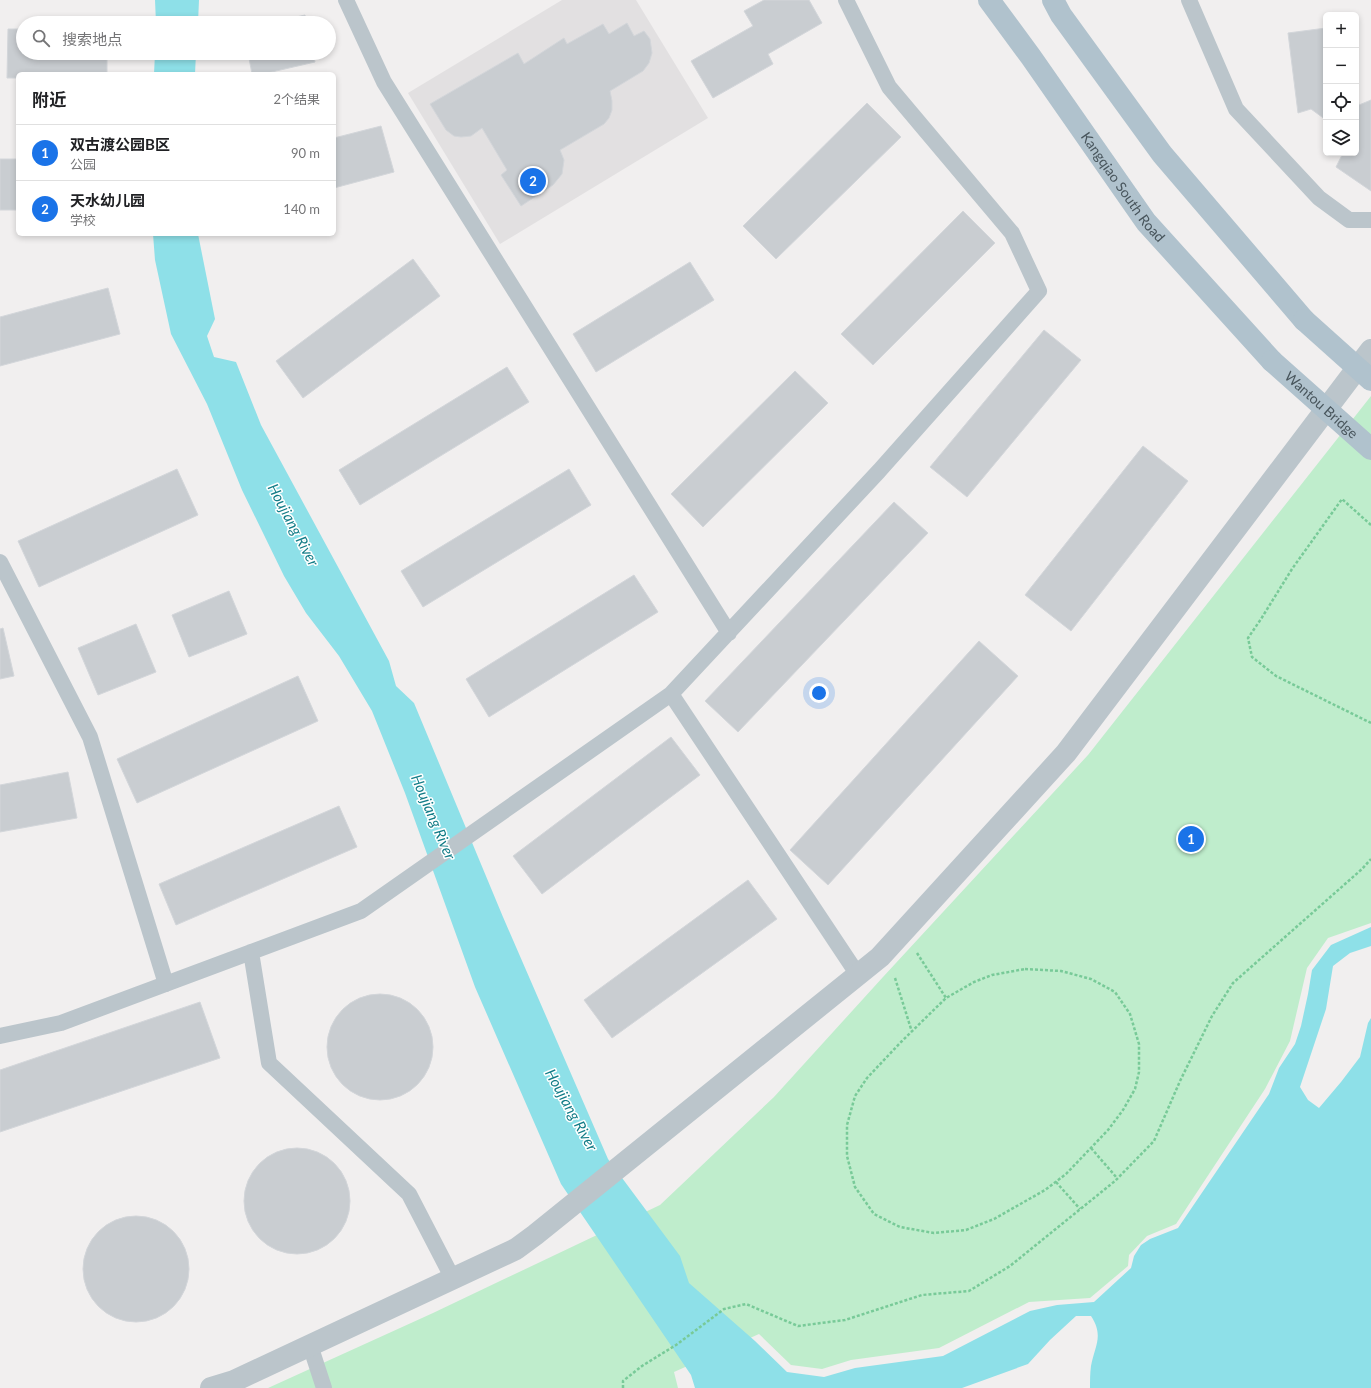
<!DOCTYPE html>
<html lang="zh">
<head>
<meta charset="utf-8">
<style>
	:root { --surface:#fff; --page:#f2f2f2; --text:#202124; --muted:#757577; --line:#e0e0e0; --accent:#1a73e8 }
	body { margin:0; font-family:Lato,"Noto Sans SC",sans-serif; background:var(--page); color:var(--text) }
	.controls { position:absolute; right:12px; top:12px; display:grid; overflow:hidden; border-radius:6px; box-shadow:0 2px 6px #0003 }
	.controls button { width:36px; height:36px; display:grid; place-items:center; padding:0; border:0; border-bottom:1px solid var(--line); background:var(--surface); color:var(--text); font:20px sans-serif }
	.you { position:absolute; left:819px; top:693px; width:14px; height:14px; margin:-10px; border:3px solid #fff; border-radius:50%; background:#1a73e8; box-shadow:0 0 0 6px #1a73e833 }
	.badge { display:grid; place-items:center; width:26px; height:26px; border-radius:50%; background:var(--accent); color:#fff; font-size:13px; font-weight:700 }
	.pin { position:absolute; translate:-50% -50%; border:2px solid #fff; box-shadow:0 1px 4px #0006 }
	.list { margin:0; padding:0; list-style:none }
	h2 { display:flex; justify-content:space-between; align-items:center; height:52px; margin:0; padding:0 16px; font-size:17px }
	h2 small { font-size:13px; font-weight:400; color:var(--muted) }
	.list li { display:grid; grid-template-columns:26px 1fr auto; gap:12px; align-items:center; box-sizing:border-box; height:56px; padding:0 16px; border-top:1px solid var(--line) }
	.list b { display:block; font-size:15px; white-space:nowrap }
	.list p { margin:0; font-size:13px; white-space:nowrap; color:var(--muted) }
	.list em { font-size:13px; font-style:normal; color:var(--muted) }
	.icon { flex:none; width:22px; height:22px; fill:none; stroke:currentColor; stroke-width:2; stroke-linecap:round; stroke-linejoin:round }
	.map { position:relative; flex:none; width:1371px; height:1388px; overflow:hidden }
	.search { position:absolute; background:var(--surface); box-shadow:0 2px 6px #0003; left:16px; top:16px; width:320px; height:44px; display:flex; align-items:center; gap:10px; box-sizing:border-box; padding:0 14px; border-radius:22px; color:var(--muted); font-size:15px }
	.panel { position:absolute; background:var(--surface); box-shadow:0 2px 6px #0003; left:16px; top:72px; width:320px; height:164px; border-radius:6px }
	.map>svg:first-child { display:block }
	.education { fill:#e2e0e1 }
	.green { fill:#bfedcc }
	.water { fill:#8ee0e8 }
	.building { fill:#c9cdd1; stroke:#d3d6da }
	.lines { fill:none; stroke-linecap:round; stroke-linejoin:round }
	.path { stroke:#78ca98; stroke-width:2.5; stroke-dasharray:3 2; stroke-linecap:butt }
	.lane { stroke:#bbc5cb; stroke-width:16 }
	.street { stroke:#bbc5cb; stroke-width:22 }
	.primary { stroke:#b0c2cd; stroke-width:22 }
	.primary-bridge { stroke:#b0c2cd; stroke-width:22 }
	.labels { text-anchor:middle; stroke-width:3; stroke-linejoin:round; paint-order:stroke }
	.street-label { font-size:14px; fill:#48555c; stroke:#fff }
	.water-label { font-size:15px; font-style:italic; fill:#127c87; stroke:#fff }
</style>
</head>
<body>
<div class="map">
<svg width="1371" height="1388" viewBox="0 0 1371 1388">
	<rect width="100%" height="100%" fill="#f1efef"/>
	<path class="education" d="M562,0H636L708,118L500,244L408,93Z"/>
	<path class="green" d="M1371,396V923L1328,938L1307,968L1290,1041L1265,1089L1176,1224L1147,1236L1129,1255L1128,1266L1090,1298L1029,1302L939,1348L851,1360L822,1369L791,1365L759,1334L674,1372L678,1388H268L433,1313L660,1205L774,1097L883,977L1088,755Z"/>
	<path class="water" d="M155,0H199L198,23H156Z
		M155,53H196L195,74H154Z
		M153,234H198L215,319L207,336L214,357L236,362L261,425L389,661L396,686L414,703L503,917L608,1159L680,1256L689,1283L755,1341L787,1372L824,1377L855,1368L943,1356L1030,1311L1057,1305L1094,1302L1131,1268L1134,1256L1141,1245L1150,1239L1178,1228L1269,1094L1279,1068L1295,1044L1301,1026L1308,994L1312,970L1331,945L1371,927V946L1350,953L1333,966L1326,1009L1300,1087L1308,1100L1319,1108L1341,1082L1360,1057L1368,1023L1371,1018V1388H1090C1090,1381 1090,1373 1091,1366C1095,1345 1104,1336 1091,1316H1076L1050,1340L1028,1364L962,1388H695L691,1375L561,1184L475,987L405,793L372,711L339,656L306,613L284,576L242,490L207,404L171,334L155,260Z"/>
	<path class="building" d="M764,0H809L822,23L768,54L773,64L713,98L691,61L753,26L744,11Z
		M305,15L306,23H270Z
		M627,23L634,36L644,31L650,39L652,53L649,63L643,71L610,91L612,101V110L609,118L604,124L560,150L564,160L562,174L553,185L521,206L501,175L507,170L482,128L471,136L461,137L454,136L446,130L430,104L518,53L524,64L564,38L567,44L603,24L609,34Z
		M1326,28V120L1311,109L1298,113L1288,33Z
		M8,29H23V53H107V74H18V78H7Z
		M248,53H313L315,62L263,74H252Z
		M1356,85L1359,105L1371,100V191L1336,167L1343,153H1356Z
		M867,103L901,137L776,259L743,226Z
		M381,126L394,172L334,188V138Z
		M0,159H18V210H0Z
		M963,211L995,243L873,365L841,334Z
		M413,259L440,296L303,398L276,361Z
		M690,262L714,300L596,372L573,334Z
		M108,288L120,334L0,366V317Z
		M1044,330L1081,360L967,497L930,467Z
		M507,367L529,402L360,505L339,470Z
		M795,371L828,403L703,527L671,494Z
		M1143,446L1188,481L1071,631L1025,595Z
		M177,469L198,515L39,587L18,541Z
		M569,469L591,505L423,607L401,571Z
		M894,502L928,533L738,732L705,701Z
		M634,575L658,612L489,717L466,679Z
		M229,591L247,634L189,657L172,615Z
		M136,624L156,672L98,695L78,648Z
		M3,628L14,676L0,679V629Z
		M979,641L1018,676L828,885L790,850Z
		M298,676L318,721L137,803L117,759Z
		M671,737L700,775L542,894L513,856Z
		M68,772L77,818L0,832V785Z
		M339,806L357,847L176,925L159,884Z
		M748,880L777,919L612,1038L584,1000Z
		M327 1047a53 53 0 1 1 106 0a53 53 0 1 1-106 0Z
		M200,1002L220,1058L0,1132V1070Z
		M244 1201a53 53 0 1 1 106 0a53 53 0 1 1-106 0Z
		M83 1269a53 53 0 1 1 106 0a53 53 0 1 1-106 0Z"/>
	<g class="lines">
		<path class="path" d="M1371,525L1342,499L1292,569L1261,619L1248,638L1252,657L1276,676L1371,723
			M917,953L946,998
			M1025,969L1061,971L1091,979L1115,992L1130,1014L1139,1044V1072L1135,1089L1123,1110L1108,1130L1066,1174L1045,1190L994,1219L966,1230L934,1233L900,1227L874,1214L855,1187L847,1156V1125L855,1096L867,1078L901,1042L946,998L974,982L992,975Z
			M895,978L912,1032
			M1091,1148L1117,1178
			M1056,1182L1080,1209
			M623,1388V1381L642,1366L676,1345L724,1309L746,1304L798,1326L845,1320L922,1295L969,1291L1010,1266L1115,1181L1154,1141L1180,1081L1212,1016L1233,983L1362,869L1371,859"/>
		<path class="lane" d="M346,0L384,82L729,633
			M1189,0L1236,109L1319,198L1349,220H1371
			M0,562L90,737L166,984
			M671,694L858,975
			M251,952L269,1063L409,1194L453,1279
			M0,1036L61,1023L361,911L671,694L879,471L1039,291L1012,233L889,87L846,0
			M310,1345L324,1388"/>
		<path class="street" d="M211,1388L234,1381L516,1249L535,1235L880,957L1066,753L1371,350"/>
		<g class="primary">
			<path id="s1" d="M989,0L1031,57L1146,222L1272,361"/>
			<path d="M1053,0L1061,15L1162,154L1304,320"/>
		</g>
		<g class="primary-bridge">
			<path d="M1304,320L1371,380"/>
			<path id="s2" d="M1272,361L1371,449"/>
		</g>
	</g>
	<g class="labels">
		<g class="street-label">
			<text dy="5" stroke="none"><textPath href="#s1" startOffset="230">Kangqiao South Road</textPath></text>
			<text dy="5" stroke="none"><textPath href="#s2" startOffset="66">Wantou Bridge</textPath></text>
		</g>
		<g class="water-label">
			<text transform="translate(293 525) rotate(62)" y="5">Houjiang River</text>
			<text transform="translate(433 817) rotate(67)" y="5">Houjiang River</text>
			<text transform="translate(571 1110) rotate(61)" y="5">Houjiang River</text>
		</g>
	</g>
</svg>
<div class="controls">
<button>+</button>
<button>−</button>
<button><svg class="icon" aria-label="locate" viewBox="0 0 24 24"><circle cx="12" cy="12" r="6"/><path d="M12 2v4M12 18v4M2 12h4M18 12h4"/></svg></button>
<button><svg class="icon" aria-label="layers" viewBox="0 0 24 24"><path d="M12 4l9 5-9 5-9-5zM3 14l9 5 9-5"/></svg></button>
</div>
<div class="you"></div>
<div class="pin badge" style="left:1191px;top:839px">1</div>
<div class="pin badge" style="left:533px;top:181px">2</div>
<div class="search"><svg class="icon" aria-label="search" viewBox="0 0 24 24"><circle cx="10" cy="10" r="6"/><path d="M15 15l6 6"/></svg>搜索地点</div>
<section class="panel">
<h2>附近<small>2个结果</small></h2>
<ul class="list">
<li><span class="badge">1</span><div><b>双古渡公园B区</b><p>公园</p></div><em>90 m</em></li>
<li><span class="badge">2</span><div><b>天水幼儿园</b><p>学校</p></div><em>140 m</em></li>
</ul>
</section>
</div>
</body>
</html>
